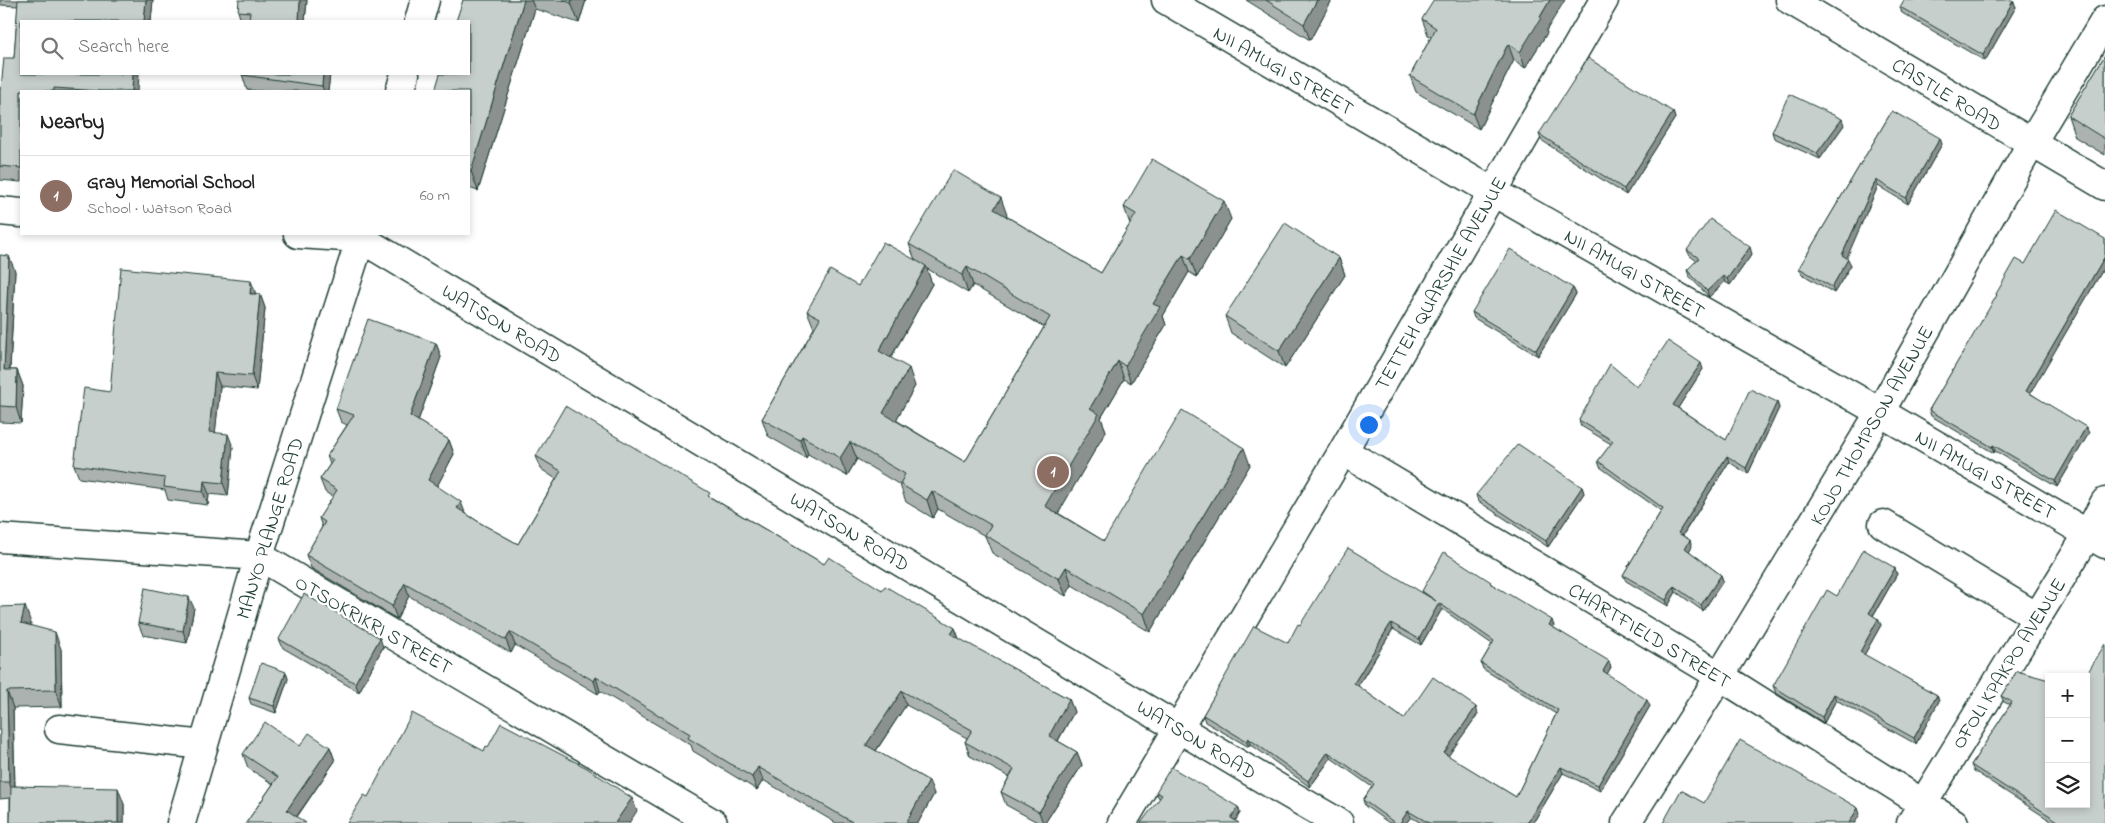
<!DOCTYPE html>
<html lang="en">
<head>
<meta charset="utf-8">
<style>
	:root { --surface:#fff; --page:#f6f6f6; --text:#222; --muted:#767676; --line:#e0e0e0; --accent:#1f6fb2 }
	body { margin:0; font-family:"Indie Flower",sans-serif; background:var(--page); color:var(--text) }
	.controls { position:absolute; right:15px; bottom:15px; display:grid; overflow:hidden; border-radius:0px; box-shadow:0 2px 8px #0003 }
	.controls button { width:45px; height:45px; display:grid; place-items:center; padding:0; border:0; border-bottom:1px solid var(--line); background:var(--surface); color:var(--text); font:25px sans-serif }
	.you { position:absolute; left:1368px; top:424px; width:18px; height:18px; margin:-12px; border:4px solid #fff; border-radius:50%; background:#1a73e8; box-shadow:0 0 0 8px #1a73e833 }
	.badge { display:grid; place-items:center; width:32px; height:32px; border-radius:50%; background:var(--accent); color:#fff; font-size:16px; font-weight:700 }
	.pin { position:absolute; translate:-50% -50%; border:2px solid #fff; box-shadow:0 1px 5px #0006 }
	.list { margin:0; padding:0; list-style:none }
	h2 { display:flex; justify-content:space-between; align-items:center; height:65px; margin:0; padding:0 20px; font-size:21px }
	h2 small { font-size:16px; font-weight:400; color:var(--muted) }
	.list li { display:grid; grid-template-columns:32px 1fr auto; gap:15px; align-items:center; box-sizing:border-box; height:80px; padding:0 20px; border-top:1px solid var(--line) }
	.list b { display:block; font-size:19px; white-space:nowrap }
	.list p { margin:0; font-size:16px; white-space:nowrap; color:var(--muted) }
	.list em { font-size:16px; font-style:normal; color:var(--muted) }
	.icon { flex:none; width:28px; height:28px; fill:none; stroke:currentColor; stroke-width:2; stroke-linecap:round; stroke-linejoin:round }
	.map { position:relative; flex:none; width:2105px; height:823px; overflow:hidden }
	.search { position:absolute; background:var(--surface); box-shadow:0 2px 8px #0003; left:20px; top:20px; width:450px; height:55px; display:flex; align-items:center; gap:12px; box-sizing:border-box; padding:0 18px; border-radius:0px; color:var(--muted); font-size:19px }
	.panel { position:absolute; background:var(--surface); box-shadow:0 2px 8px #0003; left:20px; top:90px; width:450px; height:145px; border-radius:0px }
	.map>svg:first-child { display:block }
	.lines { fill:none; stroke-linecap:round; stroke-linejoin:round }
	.minor-casing { stroke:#1f3d34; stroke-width:31 }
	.major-casing { stroke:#1f3d34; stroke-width:31 }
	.minor { stroke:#fff; stroke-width:28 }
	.major { stroke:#fff; stroke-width:28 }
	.wall { fill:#abb2af; stroke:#1f3d34; fill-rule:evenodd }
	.shaded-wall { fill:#8b918f; stroke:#1f3d34 }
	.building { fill:#c7cfcc; stroke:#1f3d34; fill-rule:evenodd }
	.labels { text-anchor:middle; stroke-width:4.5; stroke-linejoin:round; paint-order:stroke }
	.street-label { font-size:20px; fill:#1f3d34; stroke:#fff }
</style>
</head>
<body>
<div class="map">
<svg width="2105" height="823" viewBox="0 0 2105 823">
	<rect width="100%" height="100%" fill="#fff"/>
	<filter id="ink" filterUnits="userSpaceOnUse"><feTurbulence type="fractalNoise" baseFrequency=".02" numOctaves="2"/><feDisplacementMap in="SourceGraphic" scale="10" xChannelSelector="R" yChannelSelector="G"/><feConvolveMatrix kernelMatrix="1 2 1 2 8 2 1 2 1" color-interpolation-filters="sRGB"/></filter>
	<g filter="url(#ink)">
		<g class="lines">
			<defs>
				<path id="minor" d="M1166,0L1493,192L1880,412L2105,544
					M419,21L425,0
					M400,91L405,74
					M0,211L21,213
					M298,234L360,238L1280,789L1339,823
					M1343,451L1720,676L1954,823
					M1883,524L2037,617
					M0,538L259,556L713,823
					M59,729L204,745
					M181,823L259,556L362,234
					M1122,823L1343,451L1604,0
					M1911,823L2088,534L2105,502"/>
				<path id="major" d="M1790,0L2105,186
					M1626,823L1720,676L1880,412L2031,144L2105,20"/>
			</defs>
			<use href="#minor" class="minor-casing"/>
			<use href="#major" class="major-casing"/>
			<use href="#minor" class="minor"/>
			<use href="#major" class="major"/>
		</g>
		<path class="wall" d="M0,0H153L151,21H21L138,91H21V182L0,180V88H1L14,58L18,6L1,5Z
			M307,0L305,21H241L238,11Z
			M463,0H586L579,23L535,9L478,191L469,188V91Z
			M1246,0H1332L1310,40Z
			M2013,1L2016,7L1985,61L1902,13L1900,7Z
			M1422,19L1546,31L1547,33L1525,68L1514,60L1479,129L1416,92L1410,76L1431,37L1428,35Z
			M2105,55V155L2075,137L2068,116Z
			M242,74H330L328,91H260L247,90Z
			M1892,111L1942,144L1908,204L1878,186L1846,258L1851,265L1834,293L1802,274L1799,268Z
			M1673,112L1675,118L1626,195L1541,140L1539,134Z
			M1844,125L1820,159L1774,138L1772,132Z
			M1124,207L1231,219L1197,277L1189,272L1163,316L1166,325L1131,383L1124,379L1101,418L1106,431L1058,513L1104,541L1250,465L1150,632L1072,585L1066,596L992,553L985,536L938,509L933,518L906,502L900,485L857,459L847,476L808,454L806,458L768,436L762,419L814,328L807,311L858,286L915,260L909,244L1007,215L1006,216L1101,273L1130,224ZM926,268L968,293L973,285L1044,327L965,462L896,420L915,386L891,358L932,284Z
			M2105,239V266L2030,393L2089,433L2057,487L1995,451L1994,453L1931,416L1929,410L1997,296L1996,294L2025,264Z
			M1687,250L1752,254L1730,285L1725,282L1709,297L1689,276L1687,270L1697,261L1690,256Z
			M0,255L15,271L10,370H17L23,386L21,423L0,422Z
			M1339,258L1345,275L1285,368L1231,333L1225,316Z
			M1573,288L1576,294L1538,356L1474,318L1472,312Z
			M256,294H260L265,308L257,390L220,386L215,433L233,447L228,496L209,494L208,505L168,500L165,490L79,478L74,465L110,392Z
			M436,343L441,357L418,421L449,440L454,454L437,486L465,513L482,524L518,544L556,479L541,469L536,456L712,498L824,564L882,590L955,628L959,639L1069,699L1074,712L1058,741L1077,752L1082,765L1045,823H1039L1006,805L1001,792L1009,777L970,756L965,742L967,738L906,705L876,751L929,781L934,794L918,823H836L763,780L757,790L693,751L691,745L600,691L598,694L515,645L511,653L409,596L397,619L311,568L306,555L322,527L319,518L333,497L325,492L320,479L330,464L327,456L347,425L341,422L336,409Z
			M1703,369L1678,408L1726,440L1777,402L1779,408L1748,474L1729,462L1683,535L1692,546L1689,551L1721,575L1723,581L1703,611L1676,592L1668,606L1626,581L1623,575L1661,511L1600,467L1598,461L1611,444L1581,426L1579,420L1637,387Z
			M1582,487L1584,493L1548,547L1478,501L1476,495Z
			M1897,574L1873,616L1878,619L1881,625L1864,655L1937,695L1939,701L1916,744L1836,700L1824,723L1776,693L1773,686L1837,596Z
			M1492,585L1554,626L1553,627L1611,667L1607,674L1650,706L1600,791L1563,773L1533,823H1421L1411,817L1406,823H1389L1365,806L1363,800L1372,787L1331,758L1310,787L1250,744L1249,747L1205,722L1203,715L1288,643L1300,625L1423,593L1422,591ZM1442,609L1492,644L1481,663L1483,669L1556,714L1516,797L1448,756L1478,714L1404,719L1358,686L1393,629L1421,645Z
			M0,607L31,623V626L61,649L62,707L13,708L15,786L124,804V823H10V798L0,799Z
			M194,608L187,643L143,635L138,623Z
			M279,639L383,647L359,692L283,648Z
			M2017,671L2049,804L2105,823H2054L1974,771L1971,765L2010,705L2004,702L2001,696Z
			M286,672L288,679L276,713L251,704L249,698Z
			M300,746L330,747L335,761L297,817L246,823L273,784L248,768L243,754Z
			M1156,792L1238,807L1240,813L1235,821L1159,798Z"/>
		<path class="shaded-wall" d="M146,0H153L151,21H144Z
			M300,0H307L305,21H299Z
			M524,0H531L535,9L478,191L471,171Z
			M572,0H586L579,23L571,3Z
			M1317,0H1332L1310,40L1304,24Z
			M1550,0H1565L1546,31L1547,33L1525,68L1520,52Z
			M2013,1L2016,7L1985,61L1983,55Z
			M1508,44L1514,60L1479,129L1473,114Z
			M133,74H139L138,91H132Z
			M323,74H330L328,91H324L322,86Z
			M1673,112L1675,118L1626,195L1624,189Z
			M1842,119L1844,125L1820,159L1817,153Z
			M1940,138L1942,144L1908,204L1906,198Z
			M1876,180L1878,186L1845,262L1842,255Z
			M1001,198L1007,215L1000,227L994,209Z
			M1224,201L1231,219L1197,277L1190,259Z
			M1750,247L1752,254L1730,285L1727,279Z
			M1183,255L1189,272L1163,316L1166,325L1131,383L1125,366L1153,304Z
			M9,256L15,271L9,385L4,370Z
			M2105,256V266L2028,397L2026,391Z
			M1339,258L1345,275L1285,368L1279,351Z
			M1848,259L1851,265L1834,293L1832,287Z
			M926,266L932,284L885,368L879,351Z
			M967,267L973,285L968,293L962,275Z
			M1723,276L1725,282L1709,297L1707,291Z
			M251,281L256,294H250Z
			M1573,288L1576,294L1538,356L1536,350Z
			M260,294L265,308L257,390L252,376Z
			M436,343L441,357L415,429L410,416Z
			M1118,361L1124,379L1101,418L1106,431L1052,524L1045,506L1090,408Z
			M1701,363L1703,369L1676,411L1673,405Z
			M909,368L915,386L890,431L883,413Z
			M17,370L23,386L21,423L16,407Z
			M215,373L220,386L214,445L209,432Z
			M1777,402L1779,408L1748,474L1746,468Z
			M2086,427L2089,433L2057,487L2055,481Z
			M228,434L233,447L228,496L223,483Z
			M802,436L808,454L806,458L800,440Z
			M449,440L454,454L433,494L428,480Z
			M850,442L857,459L847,476L840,458Z
			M1993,445L1995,451L1994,453L1992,447Z
			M1244,448L1250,465L1150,632L1144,614Z
			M1727,456L1729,462L1680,539L1678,533Z
			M204,481L209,494L208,505L203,492Z
			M1582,487L1584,493L1548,547L1546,541Z
			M932,491L938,509L933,518L927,500Z
			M461,502L466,515L457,508Z
			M1690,540L1692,546L1687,555L1685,548Z
			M1066,567L1072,585L1066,596L1059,579Z
			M1895,568L1897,574L1871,619L1869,613Z
			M1721,575L1723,581L1703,611L1701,605Z
			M405,583L409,596L397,619L392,606Z
			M1674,586L1676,592L1668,606L1666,600Z
			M189,597L194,608L187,643L183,631Z
			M1439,603L1442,609L1421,645L1419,639Z
			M25,606L31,623L27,639L21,623Z
			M1878,619L1881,625L1862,659L1860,652Z
			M1552,620L1554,626L1551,631L1549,625Z
			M1391,623L1393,629L1356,689L1354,683Z
			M955,628L960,641L951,634Z
			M55,632L61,649L62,707L56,690Z
			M510,632L515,645L511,653L506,640Z
			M380,638L383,647L359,692L355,683Z
			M1609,661L1611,667L1605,678L1603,671Z
			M286,672L288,679L276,713L274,706Z
			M596,677L600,691L598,694L594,681Z
			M7,691L13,708L15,798L9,782Z
			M902,691L906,705L871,758L866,745Z
			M1834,694L1836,700L1824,723L1822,717Z
			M1937,695L1939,701L1916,744L1914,738Z
			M1069,699L1074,712L1053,749L1049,736Z
			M1647,700L1650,706L1600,791L1598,785Z
			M1476,707L1478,714L1446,759L1444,753Z
			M1248,738L1250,744L1249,747L1246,741Z
			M330,747L335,761L292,823L287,810Z
			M1077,752L1082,765L1045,823H1043L1039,812Z
			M1328,752L1331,758L1310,787L1308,781Z
			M758,767L763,780L757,790L752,777Z
			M1561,767L1563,773L1533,823H1527Z
			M929,781L934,794L918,823H906Z
			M118,788L124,804V823H118Z
			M632,798L637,811L629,823H615Z
			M1238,807L1240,813L1234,823L1231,818Z
			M1858,808L1860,814L1855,823H1849Z
			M1408,811L1411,817L1406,823H1400Z"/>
		<path class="building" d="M18,0H146L144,21H21V74H133L132,91H100L54,88V91H21V168L0,166V88H1L4,58H14Z
			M239,0H300L299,21H249L250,12L238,11Z
			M463,0H524L471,171L469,170V91H435L440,74H469V21H456Z
			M563,0H572L571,3Z
			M1266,0H1317L1304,24Z
			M1434,0H1550L1540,17L1541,18L1520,52L1508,44L1473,114L1410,76L1436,28L1422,19Z
			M1904,0H2012L2013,1L1983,55L1900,7Z
			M2105,55V139L2068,116Z
			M1588,58L1673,112L1624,189L1539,134Z
			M242,74H323L322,86L242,75Z
			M1789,94L1842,119L1817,153L1772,132Z
			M1892,111L1940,138L1906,198L1876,180L1842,255L1848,259L1832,287L1799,268Z
			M1152,159L1224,201L1190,259L1183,255L1153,304L1160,307L1125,366L1118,361L1090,408L1099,414L1045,506L1104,541L1182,410L1244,448L1144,614L1066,567L1059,579L985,535L991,525L932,491L927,500L900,484L905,474L850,442L840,458L802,436L800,440L762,419L820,318L807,311L830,270L858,286L883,242L926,266L879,351L909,368L883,413L965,462L1050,317L967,267L962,275L909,244L953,170L1001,198L994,209L1101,273L1136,214L1124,207Z
			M2056,210L2105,239V256L2026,391L2086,427L2055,481L1993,445L1992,447L1929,410L1997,295L1996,294L2016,259L2025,264Z
			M1710,219L1750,247L1727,279L1723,276L1707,291L1687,270L1699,258L1687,250Z
			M1285,223L1339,258L1279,351L1225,316Z
			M1510,249L1573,288L1536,350L1472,312Z
			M0,255L9,256L4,370H17L16,407L0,406Z
			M121,268L251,281L250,294H260L252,376L215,373L209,432L228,434L223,483L204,481L203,492L164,487L165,478L74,465L84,388L110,392Z
			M368,319L436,343L410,416L449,440L428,480L461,502L457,508L482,524L518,544L561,471L536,456L565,406L710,493L708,496L824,564L829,557L882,590L885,586L955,628L951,634L1069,699L1049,736L1077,752L1039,812L1001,792L1014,769L965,742L972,730L902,691L866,745L929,781L906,823H854L758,767L752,777L688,738L690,734L596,677L594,681L510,632L506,640L405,583L392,606L306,555L325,522L319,518L337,490L320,479L333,460L327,456L354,415L336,409Z
			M1668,341L1701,363L1673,405L1726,440L1750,389L1777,402L1746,468L1727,456L1678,533L1690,540L1685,548L1721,575L1701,605L1674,586L1666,600L1623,575L1663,508L1598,461L1613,441L1579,420L1610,364L1637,387Z
			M1518,444L1582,487L1546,541L1476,495Z
			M1348,548L1436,601L1422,591L1444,552L1491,582L1490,583L1552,620L1549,625L1609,661L1603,671L1647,700L1598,785L1561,767L1527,823H1429L1408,811L1400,823H1395L1363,800L1374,784L1328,752L1308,781L1248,738L1246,741L1203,715L1254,626L1288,643L1298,624L1300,625ZM1439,603L1494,641L1481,663L1558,710L1516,797L1444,753L1476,707L1433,677L1404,719L1354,683L1391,623L1419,639Z
			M1863,549L1895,568L1869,613L1878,619L1860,652L1937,695L1914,738L1834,694L1822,717L1773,686L1827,590L1837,596Z
			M145,588L189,597L183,631L138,623Z
			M304,594L380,638L355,683L279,639Z
			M25,606L21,623L55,632L56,690L7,691L9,782H0V607Z
			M2105,644V823H2061L1971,765L2012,702L2001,696L2017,671L2049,680V804H2086V677H2085Z
			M261,663L286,672L274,706L249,698Z
			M412,713L484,751L486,746L488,747L501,723L587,768L632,798L615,823H347L364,795L368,797Z
			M265,722L300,746L309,733L330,747L287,810L306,823H246L278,777L243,754Z
			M1740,740L1858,808L1849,823H1663L1681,790L1704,803Z
			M1171,767L1238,807L1231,818L1239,823H1141L1162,795L1156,792Z
			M11,786L118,788V823H10Z"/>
	</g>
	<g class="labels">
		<g class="street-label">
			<text transform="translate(1284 70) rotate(30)" y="7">NII AMUGI STREET</text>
			<text transform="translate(1947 94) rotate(31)" y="7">CASTLE ROAD</text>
			<text transform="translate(1635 273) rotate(30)" y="7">NII AMUGI STREET</text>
			<text transform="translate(1440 283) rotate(-60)" y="7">TETTEH QUARSHIE AVENUE</text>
			<text transform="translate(502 323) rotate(31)" y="7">WATSON ROAD</text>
			<text transform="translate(1871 425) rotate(-60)" y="7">KOJO THOMPSON AVENUE</text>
			<text transform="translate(1986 474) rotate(30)" y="7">NII AMUGI STREET</text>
			<text transform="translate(269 528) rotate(-73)" y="7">MANYO PLANGE ROAD</text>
			<text transform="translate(850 531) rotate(31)" y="7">WATSON ROAD</text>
			<text transform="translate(374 624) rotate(30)" y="7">OTSOKRIKRI STREET</text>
			<text transform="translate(1650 635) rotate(31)" y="7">CHARTFIELD STREET</text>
			<text transform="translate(2008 663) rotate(-58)" y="7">OFOLI KPAKPO AVENUE</text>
			<text transform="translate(1197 739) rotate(31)" y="7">WATSON ROAD</text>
		</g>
	</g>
</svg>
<div class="controls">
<button>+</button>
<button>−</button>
<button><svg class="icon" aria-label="layers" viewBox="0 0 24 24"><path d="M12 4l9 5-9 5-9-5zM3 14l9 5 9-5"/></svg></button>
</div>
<div class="you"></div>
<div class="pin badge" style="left:1053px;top:472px;background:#8d6e63">1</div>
<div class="search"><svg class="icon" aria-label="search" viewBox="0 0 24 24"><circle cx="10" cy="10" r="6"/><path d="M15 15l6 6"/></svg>Search here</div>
<section class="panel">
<h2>Nearby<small></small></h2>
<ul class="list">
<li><span class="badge" style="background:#8d6e63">1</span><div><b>Gray Memorial School</b><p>School · Watson Road</p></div><em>60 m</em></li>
</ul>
</section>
</div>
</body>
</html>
